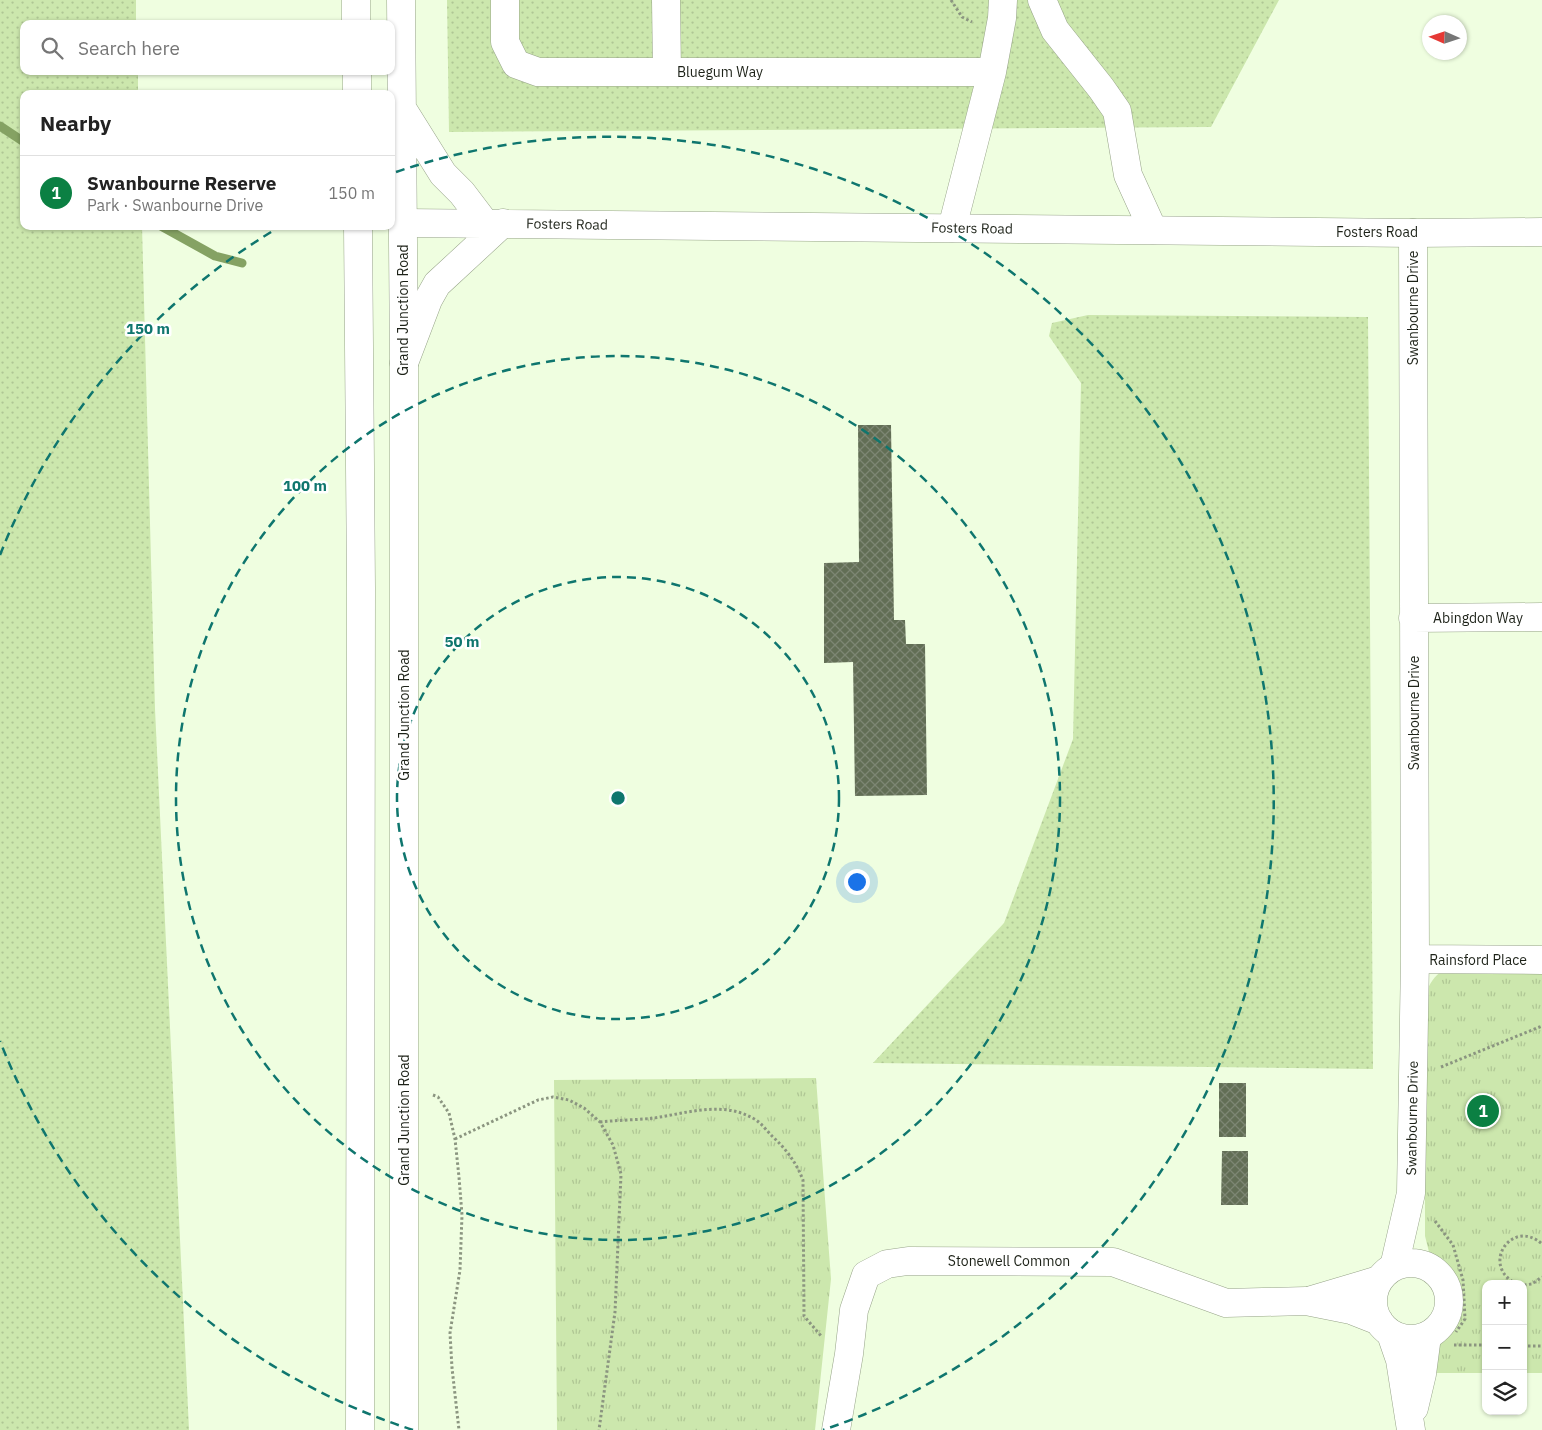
<!DOCTYPE html>
<html lang="en">
<head>
<meta charset="utf-8">
<style>
	:root { --surface:#fff; --page:#f2f2f2; --text:#222; --muted:#767676; --line:#e0e0e0; --accent:#0b8043 }
	body { margin:0; font-family:"IBM Plex Sans",sans-serif; background:var(--page); color:var(--text) }
	.controls { position:absolute; right:15px; bottom:15px; display:grid; overflow:hidden; border-radius:10px; box-shadow:0 1px 4px #0004 }
	.controls button { width:45px; height:45px; display:grid; place-items:center; padding:0; border:0; border-bottom:1px solid var(--line); background:var(--surface); color:var(--text); font:25px sans-serif }
	.compass { position:absolute; left:1422px; top:15px; width:45px; height:45px; border-radius:50%; background:var(--surface); box-shadow:0 1px 4px #0004; rotate:273deg }
	.you { position:absolute; left:856px; top:881px; width:18px; height:18px; margin:-12px; border:4px solid #fff; border-radius:50%; background:#1a73e8; box-shadow:0 0 0 8px #1a73e833 }
	.badge { display:grid; place-items:center; width:32px; height:32px; border-radius:50%; background:var(--accent); color:#fff; font-size:16px; font-weight:700 }
	.pin { position:absolute; translate:-50% -50%; border:2px solid #fff; box-shadow:0 1px 5px #0006 }
	.list { margin:0; padding:0; list-style:none }
	h2 { display:flex; justify-content:space-between; align-items:center; height:65px; margin:0; padding:0 20px; font-size:21px }
	h2 small { font-size:16px; font-weight:400; color:var(--muted) }
	.list li { display:grid; grid-template-columns:32px 1fr auto; gap:15px; align-items:center; box-sizing:border-box; height:75px; padding:0 20px; border-top:1px solid var(--line) }
	.list b { display:block; font-size:19px; white-space:nowrap }
	.list p { margin:0; font-size:16px; white-space:nowrap; color:var(--muted) }
	.list em { font-size:16px; font-style:normal; color:var(--muted) }
	.icon { flex:none; width:28px; height:28px; fill:none; stroke:currentColor; stroke-width:2; stroke-linecap:round; stroke-linejoin:round }
	.map { position:relative; flex:none; width:1542px; height:1430px; overflow:hidden }
	.search { position:absolute; background:var(--surface); box-shadow:0 1px 4px #0004; left:20px; top:20px; width:375px; height:55px; display:flex; align-items:center; gap:12px; box-sizing:border-box; padding:0 18px; border-radius:10px; color:var(--muted); font-size:19px }
	.panel { position:absolute; background:var(--surface); box-shadow:0 1px 4px #0004; left:20px; top:90px; width:375px; height:140px; border-radius:10px }
	.map>svg:first-child { display:block }
	.grass { fill:url(#grass-dots) }
	.park { fill:url(#park-tufts) }
	.lines { fill:none; stroke-linecap:round; stroke-linejoin:round }
	.stream { stroke:#85a263; stroke-width:9 }
	.building { fill:url(#building-cross-hatch) }
	.minor-casing { stroke:#97a489; stroke-width:29 }
	.secondary-casing { stroke:#97a489; stroke-width:29 }
	.trunk-casing { stroke:#97a489; stroke-width:29 }
	.path { stroke:#8b9580; stroke-width:3; stroke-dasharray:2.5 2.5; stroke-linecap:butt }
	.minor { stroke:#fff; stroke-width:28 }
	.secondary { stroke:#fff; stroke-width:28 }
	.trunk { stroke:#fff; stroke-width:28 }
	.ring { fill:none; stroke:#0f766e; stroke-width:2.5; stroke-dasharray:9 6 }
	.labels { text-anchor:middle; stroke-width:5; stroke-linejoin:round; paint-order:stroke }
	.street-label { font-size:14px; fill:#1d2218; stroke:#fff }
	.centre { fill:#0f766e; stroke:#fff; stroke-width:2.5 }
	.ring-label { font-size:15px; text-anchor:middle; font-weight:bold; fill:#0f766e; stroke:#fff; stroke-width:5; stroke-linejoin:round; paint-order:stroke }
</style>
</head>
<body>
<div class="map">
<svg width="1542" height="1430" viewBox="0 0 1542 1430">
	<defs>
		<pattern id="grass-dots" width="8" height="8" patternUnits="userSpaceOnUse" patternTransform="scale(1.25)"><rect width="8" height="8" fill="#cce7ad"/><path d="M2 2h.1M6 6h.1" fill="none" stroke="#afc694" stroke-width="1.8" stroke-linecap="round"/></pattern>
		<pattern id="park-tufts" width="24" height="20" patternUnits="userSpaceOnUse" patternTransform="scale(1.25)"><rect width="24" height="20" fill="#cce7ad"/><path d="M3 7l-1-3M5 7V3M7 7l1-3M15 17l-1-3M17 17v-4M19 17l1-3" fill="none" stroke="#afc694"/></pattern>
		<pattern id="building-cross-hatch" width="8" height="8" patternUnits="userSpaceOnUse" patternTransform="scale(1.25)"><rect width="8" height="8" fill="#626e55"/><path d="M0 0l8 8M0 8l8-8" fill="none" stroke="#7d8673"/></pattern>
	</defs>
	<rect width="100%" height="100%" fill="#effee0"/>
	<path class="grass" d="M0,0H136V24H24V71H138V94H24V226H142L155,709L189,1430H0Z
		M447,0H1279L1211,127L449,132Z
		M1088,315L1368,317L1373,1069L873,1063L1004,923L1073,739L1081,383L1049,336L1052,323Z"/>
	<path class="park" d="M1542,969V1373H1523V1284H1486V1373H1428L1436,1343L1456,1318L1459,1301L1457,1285L1454,1277L1450,1271L1429,1252L1425,1236V995C1430,984 1433,976 1444,970Z
		M816,1078L831,1279L815,1430H557L554,1080Z"/>
	<g class="lines">
		<path class="stream" d="M0,126L24,142
			M161,226L215,256L242,263"/>
	</g>
	<path class="building" d="M858,425H891L894,620H905L906,644H925L927,795L855,796L853,662L824,663V563L859,562Z
		M1219,1083H1246V1137H1219Z
		M1222,1151H1248V1205H1221Z"/>
	<g class="lines">
		<defs>
			<path id="minor" d="M505,0V42L516,64L538,72H992
				M666,0L667,72
				M1042,0L1055,30L1101,88L1117,111L1128,175L1153,230
				M952,228L992,72L1002,18L1003,0
				M1413,618L1542,617
				M1415,959L1542,960
				M1373 1301a38 38 0 1 1 76 0a38 38 0 1 1-76 0Z
				M1394,1267L1411,1193L1415,959L1413,233
				M1312,1300L1379,1280
				M1391,1334L1400,1360L1411,1430
				M1414,1408L1422,1374L1427,1336
				M836,1430L849,1354L854,1310L866,1275L887,1264L908,1261L1113,1262L1226,1303L1306,1301L1351,1310L1379,1321"/>
			<path id="secondary" d="M403,223L1413,233L1542,232
				M404,363L428,300L437,284L503,223"/>
			<path id="trunk" d="M356,0V24
				M401,0L404,364V1430
				M357,71V94
				M403,110L443,174L462,193L484,222
				M358,226L361,587L360,1430"/>
		</defs>
		<use href="#minor" class="minor-casing"/>
		<use href="#secondary" class="secondary-casing"/>
		<use href="#trunk" class="trunk-casing"/>
		<path class="path" d="M951,0L962,17L972,22
			M1441,1067L1542,1026
			M433,1095L438,1097L449,1113L455,1139L459,1177L462,1215L460,1270L450,1333L452,1368L459,1430
			M600,1122C618,1120 637,1120 654,1118C688,1113 724,1100 756,1120C762,1124 767,1131 772,1136C786,1149 796,1162 803,1180L804,1316L822,1337
			M455,1139L538,1100L553,1097L569,1100L584,1108L600,1122L613,1145L621,1174L615,1312L599,1430
			M1435,1221L1453,1245L1463,1280L1465,1319L1456,1332
			M1517,1284C1479,1266 1512,1217 1542,1244
			M1524,1285L1532,1284L1542,1277
			M1523,1314L1524,1285
			M1454,1345H1486
			M1523,1346H1542"/>
		<use href="#minor" class="minor"/>
		<use href="#secondary" class="secondary"/>
		<use href="#trunk" class="trunk"/>
	</g>
	<g class="ring">
		<circle cx="618" cy="798" r="221"/>
		<circle cx="618" cy="798" r="442"/>
		<path d="M413 1430A664 664 0 0 1 0 1041M0 555A664 664 0 0 1 276 229M396 172A664 664 0 1 1 823 1430"/>
	</g>
	<g class="labels">
		<g class="street-label">
			<text x="720" y="77">Bluegum Way</text>
			<text transform="translate(567 224) rotate(1)" y="5">Fosters Road</text>
			<text transform="translate(972 228) rotate(1)" y="5">Fosters Road</text>
			<text x="1377" y="237">Fosters Road</text>
			<text transform="translate(1413 308) rotate(-90)" y="5">Swanbourne Drive</text>
			<text transform="translate(403 310) rotate(-90)" y="5">Grand Junction Road</text>
			<text x="1478" y="623">Abingdon Way</text>
			<text transform="translate(1414 713) rotate(-90)" y="5">Swanbourne Drive</text>
			<text transform="translate(404 715) rotate(-90)" y="5">Grand Junction Road</text>
			<text x="1478" y="965">Rainsford Place</text>
			<text transform="translate(1412 1118) rotate(-89)" y="5">Swanbourne Drive</text>
			<text transform="translate(404 1120) rotate(-90)" y="5">Grand Junction Road</text>
			<text x="1009" y="1266">Stonewell Common</text>
		</g>
	</g>
	<circle cx="618" cy="798" r="8" class="centre"/>
	<g class="ring-label">
		<text x="148" y="334">150 m</text>
		<text x="305" y="491">100 m</text>
		<text x="462" y="647">50 m</text>
	</g>
</svg>
<div class="controls">
<button>+</button>
<button>−</button>
<button><svg class="icon" aria-label="layers" viewBox="0 0 24 24"><path d="M12 4l9 5-9 5-9-5zM3 14l9 5 9-5"/></svg></button>
</div>
<svg class="compass" viewBox="-18 -18 36 36"><path d="M0-13l5 13h-10z" fill="#e53935"/><path d="M0 13l5-13h-10z" fill="#767676"/></svg>
<div class="you"></div>
<div class="pin badge" style="left:1483px;top:1111px">1</div>
<div class="search"><svg class="icon" aria-label="search" viewBox="0 0 24 24"><circle cx="10" cy="10" r="6"/><path d="M15 15l6 6"/></svg>Search here</div>
<section class="panel">
<h2>Nearby<small></small></h2>
<ul class="list">
<li><span class="badge">1</span><div><b>Swanbourne Reserve</b><p>Park · Swanbourne Drive</p></div><em>150 m</em></li>
</ul>
</section>
</div>
</body>
</html>
